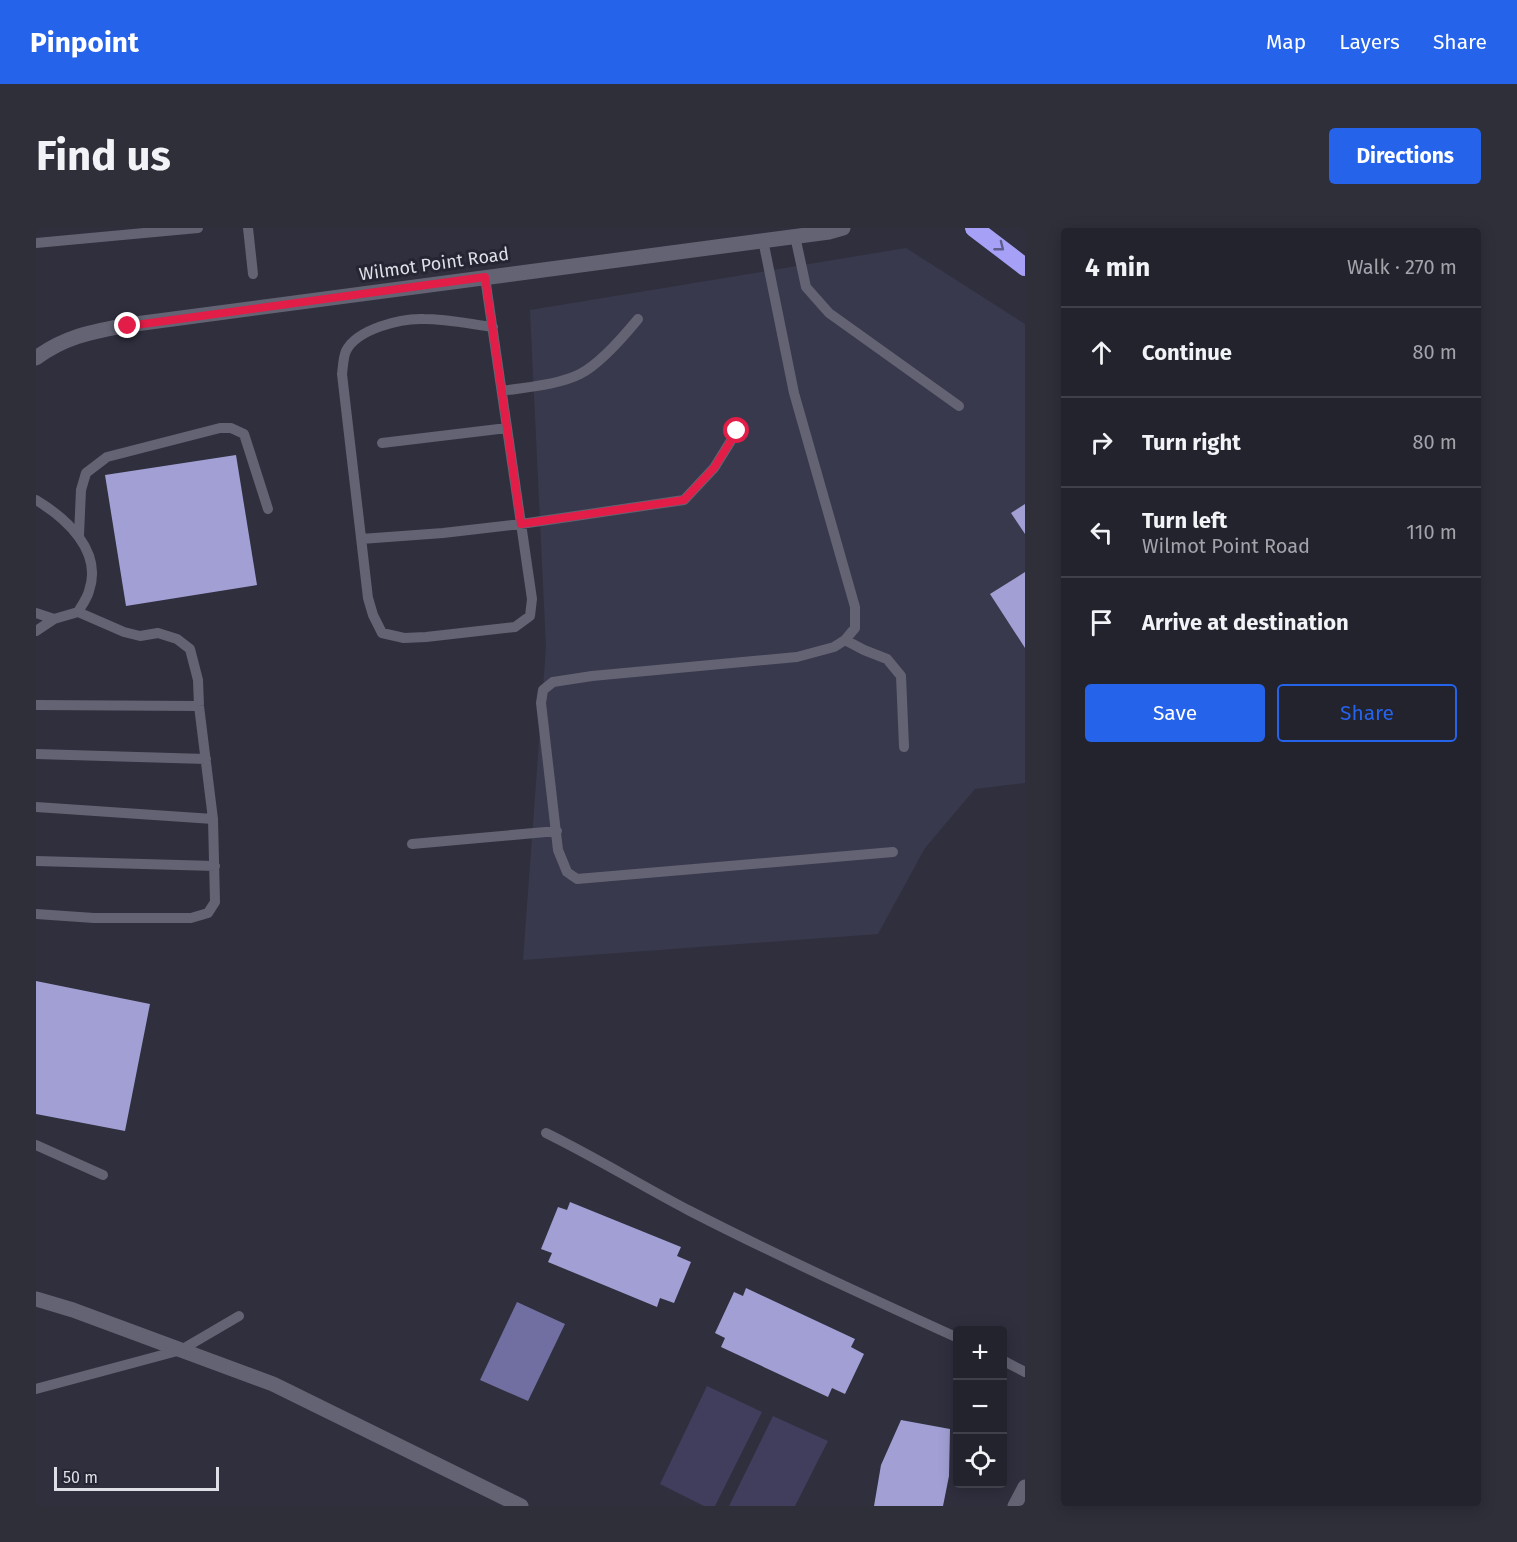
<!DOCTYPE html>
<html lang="en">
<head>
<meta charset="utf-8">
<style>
	:root { --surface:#23232e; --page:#2f2f3a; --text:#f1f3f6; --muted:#a3a4aa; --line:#40404a; --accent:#2563eb }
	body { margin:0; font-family:"Fira Sans",sans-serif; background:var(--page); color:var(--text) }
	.controls { position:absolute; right:18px; bottom:18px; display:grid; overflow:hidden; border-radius:6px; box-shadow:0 3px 15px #0003 }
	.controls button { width:54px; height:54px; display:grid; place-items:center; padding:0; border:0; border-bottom:2px solid var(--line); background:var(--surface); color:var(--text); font:30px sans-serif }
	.scale { position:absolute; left:18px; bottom:15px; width:165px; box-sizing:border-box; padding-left:6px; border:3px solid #dfdfe8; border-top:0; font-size:16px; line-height:21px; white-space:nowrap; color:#dfdfe8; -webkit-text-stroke:4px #252533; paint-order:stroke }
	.stop { position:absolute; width:18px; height:18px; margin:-14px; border:4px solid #e11d48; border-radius:50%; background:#fff }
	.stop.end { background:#e11d48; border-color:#fff; box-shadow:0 2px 6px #0008 }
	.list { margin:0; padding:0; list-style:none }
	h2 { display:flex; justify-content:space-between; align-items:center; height:78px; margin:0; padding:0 24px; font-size:26px }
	h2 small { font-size:20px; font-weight:400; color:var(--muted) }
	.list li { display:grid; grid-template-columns:39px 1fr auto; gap:18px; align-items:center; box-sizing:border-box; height:90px; padding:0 24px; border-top:2px solid var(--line) }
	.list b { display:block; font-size:22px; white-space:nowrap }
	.list p { margin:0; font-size:20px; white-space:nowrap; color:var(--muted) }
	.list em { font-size:20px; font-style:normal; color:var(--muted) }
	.actions { display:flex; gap:12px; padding:18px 24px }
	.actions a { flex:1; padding:14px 0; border:2px solid var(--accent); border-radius:6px; text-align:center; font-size:21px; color:var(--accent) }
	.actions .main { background:var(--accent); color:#fff }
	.icon { flex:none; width:33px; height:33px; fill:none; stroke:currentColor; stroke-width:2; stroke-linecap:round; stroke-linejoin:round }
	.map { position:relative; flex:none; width:989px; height:1278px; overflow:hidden; border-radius:6px }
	header { display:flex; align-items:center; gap:36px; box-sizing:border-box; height:84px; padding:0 30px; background:var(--accent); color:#fff }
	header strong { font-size:28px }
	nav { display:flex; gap:33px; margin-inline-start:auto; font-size:21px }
	.intro { display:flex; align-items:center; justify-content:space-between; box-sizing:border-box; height:144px; padding:0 36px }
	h1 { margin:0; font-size:42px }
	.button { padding:15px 27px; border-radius:6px; background:var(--accent); color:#fff; font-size:21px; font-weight:700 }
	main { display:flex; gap:36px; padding:0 36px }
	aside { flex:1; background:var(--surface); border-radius:6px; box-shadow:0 3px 15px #0003 }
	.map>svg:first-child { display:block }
	.built { fill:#39394d }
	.green { fill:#403e5c }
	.water { fill:#716fa1 }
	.building { fill:#a19fd4 }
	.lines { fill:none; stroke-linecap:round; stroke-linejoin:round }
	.lane { stroke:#636373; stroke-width:10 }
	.street { stroke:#636373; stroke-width:15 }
	.highway { stroke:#a6a1f6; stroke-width:18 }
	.oneway { stroke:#5f5d8b }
	.route { stroke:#e11d48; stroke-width:8 }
	.labels { text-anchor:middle; stroke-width:6; stroke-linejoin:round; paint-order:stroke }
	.street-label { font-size:18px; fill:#dfdfe8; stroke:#252533 }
</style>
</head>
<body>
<header>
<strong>Pinpoint</strong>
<nav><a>Map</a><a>Layers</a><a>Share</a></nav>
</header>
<div class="intro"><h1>Find us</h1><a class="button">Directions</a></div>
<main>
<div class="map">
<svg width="989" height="1278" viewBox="0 0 989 1278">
	<rect width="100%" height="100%" fill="#2f2f3e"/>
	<path class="built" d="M870,20L989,96V555L939,561L889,620L842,706L487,732L510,419L494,82Z"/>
	<path class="green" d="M671,1158L726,1184L679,1278H668L624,1256Z
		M737,1188L792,1213L759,1278H693Z"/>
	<path class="water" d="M481,1074L529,1096L492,1173L444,1152Z"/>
	<path class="building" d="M200,227L221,357L90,378L69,247Z
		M989,276V306L975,285Z
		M989,344V420L954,366Z
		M0,753L114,776L89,903L0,886Z
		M534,974L645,1019L641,1028L655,1034L638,1075L624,1070L621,1079L512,1034L516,1025L505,1021L522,979L531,982Z
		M710,1060L819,1111L815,1119L828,1126L809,1166L796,1160L792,1169L685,1119L689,1110L679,1105L698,1064L707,1068Z
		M865,1192L914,1201L913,1248L907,1278H838L845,1237Z"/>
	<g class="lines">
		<path class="lane" d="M212,0L217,46
			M759,8L770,59L793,85L923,178
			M727,12L758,165L819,379V400L809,412L798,419L761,429L556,448L517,454L507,462L505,475L522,622L531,644L541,651L857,624
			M0,15L162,0
			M449,49L496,371L494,388L479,399L390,409L368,410L346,405L337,387L332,370L306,146C307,139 307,130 310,123C321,101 365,90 388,91C411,91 434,96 457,99
			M466,163C490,159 522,157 544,146C564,136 588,108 602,91
			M346,215L471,200
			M0,272C30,290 67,323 53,363C51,371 45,378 42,384L18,391L0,403
			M43,307L45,262L50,245L71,229L184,200H195L208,206L232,281
			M325,311L407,305L485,296L648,272L678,240L701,203
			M0,385L18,391
			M809,412L828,422L851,431L865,448L868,519
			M0,477L163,478
			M0,526L170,531
			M0,579L177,591
			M376,616L521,603
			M0,633L179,638
			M0,686L58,690H155L172,685L179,674L177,591L163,478L162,452L154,421L141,411L122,405L104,408L88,404L42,384
			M510,905C559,929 606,958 654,983C742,1028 832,1069 922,1110
			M0,917L67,947
			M966,1132L989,1144
			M0,1161L145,1122L203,1088"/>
		<path class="street" d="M0,130C30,108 56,104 92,97L793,4L807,0
			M0,1071L37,1082L237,1156L485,1278
			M979,1278L989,1259"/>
		<path class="highway" d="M938,0L989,39"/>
	</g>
	<defs><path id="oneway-chevron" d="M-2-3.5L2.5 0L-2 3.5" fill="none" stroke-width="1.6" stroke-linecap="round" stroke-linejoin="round" transform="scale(1.5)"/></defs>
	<use class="oneway" href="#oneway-chevron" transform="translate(964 19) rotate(38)"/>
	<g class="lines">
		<path class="route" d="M92,98L449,49L485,296L648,272L678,240L701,203"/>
	</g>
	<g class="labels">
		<g class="street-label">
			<text transform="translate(398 36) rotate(-8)" y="6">Wilmot Point Road</text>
		</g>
	</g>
</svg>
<div class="controls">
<button>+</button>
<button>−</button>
<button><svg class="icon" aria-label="locate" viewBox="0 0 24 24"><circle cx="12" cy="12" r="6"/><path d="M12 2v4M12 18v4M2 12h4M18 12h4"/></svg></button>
</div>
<div class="scale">50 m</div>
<div class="stop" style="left:701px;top:203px"></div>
<div class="stop end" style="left:92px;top:98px"></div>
</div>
<aside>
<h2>4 min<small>Walk · 270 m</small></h2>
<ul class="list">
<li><svg class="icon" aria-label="ahead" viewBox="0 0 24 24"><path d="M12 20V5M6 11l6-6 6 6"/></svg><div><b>Continue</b></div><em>80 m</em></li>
<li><svg class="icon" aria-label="right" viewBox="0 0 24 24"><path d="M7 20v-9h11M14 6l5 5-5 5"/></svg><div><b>Turn right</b></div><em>80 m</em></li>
<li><svg class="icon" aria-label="left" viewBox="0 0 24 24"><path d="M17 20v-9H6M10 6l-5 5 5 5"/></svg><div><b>Turn left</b><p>Wilmot Point Road</p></div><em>110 m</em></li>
<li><svg class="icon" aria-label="arrive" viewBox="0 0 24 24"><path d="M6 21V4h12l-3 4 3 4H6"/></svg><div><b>Arrive at destination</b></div></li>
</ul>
<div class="actions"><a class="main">Save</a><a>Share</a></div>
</aside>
</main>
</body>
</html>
